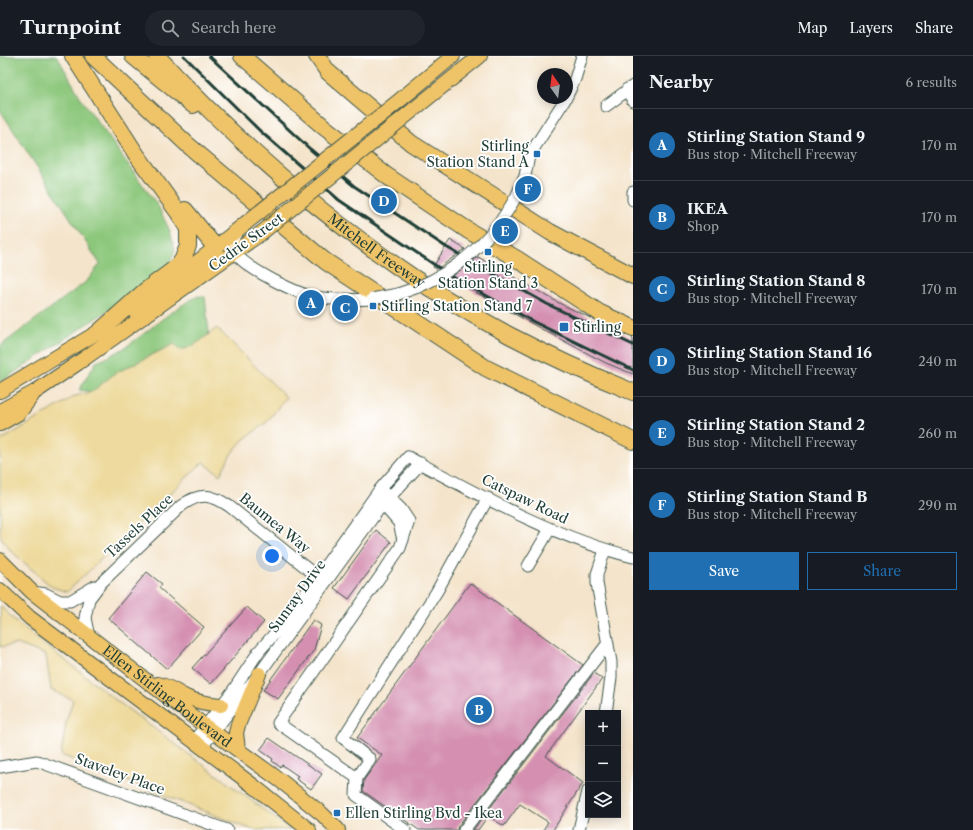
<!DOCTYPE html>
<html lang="en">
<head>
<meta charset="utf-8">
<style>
	:root { --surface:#171b24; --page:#20242c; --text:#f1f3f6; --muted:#9ea1a6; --line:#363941; --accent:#1f6fb2 }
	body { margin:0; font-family:"Libre Caslon Text",serif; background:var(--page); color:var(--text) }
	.controls { position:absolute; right:12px; bottom:12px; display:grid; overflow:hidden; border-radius:0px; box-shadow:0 2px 10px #0003 }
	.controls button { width:36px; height:36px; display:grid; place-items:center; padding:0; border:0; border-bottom:1px solid var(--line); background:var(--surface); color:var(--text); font:20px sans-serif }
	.compass { position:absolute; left:537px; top:12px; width:36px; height:36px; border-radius:50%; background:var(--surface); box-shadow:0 2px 10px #0003; rotate:346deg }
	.you { position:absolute; left:272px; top:500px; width:14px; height:14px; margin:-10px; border:3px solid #fff; border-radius:50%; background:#1a73e8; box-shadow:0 0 0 6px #1a73e833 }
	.badge { display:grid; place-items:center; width:26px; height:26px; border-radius:50%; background:var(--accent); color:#fff; font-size:13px; font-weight:700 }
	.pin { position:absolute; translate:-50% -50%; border:2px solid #fff; box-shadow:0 1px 4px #0006 }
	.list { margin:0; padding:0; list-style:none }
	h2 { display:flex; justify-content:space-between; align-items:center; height:52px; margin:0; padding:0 16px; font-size:17px }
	h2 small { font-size:13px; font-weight:400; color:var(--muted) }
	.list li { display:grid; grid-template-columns:26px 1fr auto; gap:12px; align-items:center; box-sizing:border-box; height:72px; padding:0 16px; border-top:1px solid var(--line) }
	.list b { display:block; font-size:15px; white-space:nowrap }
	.list p { margin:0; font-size:13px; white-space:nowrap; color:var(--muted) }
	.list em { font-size:13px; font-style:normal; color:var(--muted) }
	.actions { display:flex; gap:8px; padding:12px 16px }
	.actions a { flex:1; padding:9px 0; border:1px solid var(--accent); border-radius:0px; text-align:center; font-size:14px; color:var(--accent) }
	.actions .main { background:var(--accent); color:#fff }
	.icon { flex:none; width:22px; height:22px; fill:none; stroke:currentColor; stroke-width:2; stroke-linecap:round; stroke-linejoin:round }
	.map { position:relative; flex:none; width:633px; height:774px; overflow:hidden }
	header { display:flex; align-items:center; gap:24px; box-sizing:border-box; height:56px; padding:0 20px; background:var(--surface); border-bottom:1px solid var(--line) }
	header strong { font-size:19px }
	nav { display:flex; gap:22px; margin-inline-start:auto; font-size:14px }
	.search { width:280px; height:36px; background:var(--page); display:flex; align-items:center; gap:10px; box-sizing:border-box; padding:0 14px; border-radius:22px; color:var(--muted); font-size:15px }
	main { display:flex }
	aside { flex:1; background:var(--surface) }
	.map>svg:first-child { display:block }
	.green { fill:#8cc77b; stroke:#568258 }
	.sand { fill:#eeda9e; stroke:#868c69 }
	.building { fill:#d48fb1 }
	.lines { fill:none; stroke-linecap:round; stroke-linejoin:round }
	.minor-casing { stroke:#3f564b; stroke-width:13 }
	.major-casing { stroke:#3f564b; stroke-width:16 }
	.highway-casing { stroke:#3f564b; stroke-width:18 }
	.minor { stroke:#fff; stroke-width:11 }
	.major { stroke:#efc469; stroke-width:14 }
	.highway { stroke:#efc469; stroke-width:16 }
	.rail { stroke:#1f3d34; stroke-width:3 }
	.minor-bridge-casing { stroke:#3f564b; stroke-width:13; stroke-linecap:butt }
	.major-bridge-casing { stroke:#3f564b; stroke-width:16; stroke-linecap:butt }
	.minor-bridge { stroke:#fff; stroke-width:11 }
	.major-bridge { stroke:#efc469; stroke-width:14 }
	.poi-dot { fill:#1f6fb2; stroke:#fff; stroke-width:1.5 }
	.labels { text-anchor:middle; stroke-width:3.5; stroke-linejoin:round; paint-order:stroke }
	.poi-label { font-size:14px; fill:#1f3d34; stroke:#fff; text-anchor:start }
	.street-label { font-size:14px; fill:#1f3d34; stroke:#fff }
</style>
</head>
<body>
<header>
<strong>Turnpoint</strong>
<div class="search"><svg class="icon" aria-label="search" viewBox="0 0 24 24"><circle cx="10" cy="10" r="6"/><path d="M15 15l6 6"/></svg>Search here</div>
<nav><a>Map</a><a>Layers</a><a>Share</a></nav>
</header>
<main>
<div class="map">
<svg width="633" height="774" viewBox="0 0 633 774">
	<rect width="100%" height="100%" fill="#fff"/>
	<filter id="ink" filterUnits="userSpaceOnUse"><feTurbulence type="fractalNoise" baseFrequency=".025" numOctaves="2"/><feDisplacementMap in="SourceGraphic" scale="8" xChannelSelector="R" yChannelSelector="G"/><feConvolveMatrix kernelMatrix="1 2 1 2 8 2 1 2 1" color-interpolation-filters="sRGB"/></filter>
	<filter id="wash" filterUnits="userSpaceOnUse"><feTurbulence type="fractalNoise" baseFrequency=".012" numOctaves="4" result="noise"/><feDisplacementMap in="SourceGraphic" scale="16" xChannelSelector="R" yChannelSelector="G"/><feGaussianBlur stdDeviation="0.9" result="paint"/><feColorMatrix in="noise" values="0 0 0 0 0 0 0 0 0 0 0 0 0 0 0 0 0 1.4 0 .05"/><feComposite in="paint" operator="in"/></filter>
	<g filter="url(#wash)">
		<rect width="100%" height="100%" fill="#f4e4cb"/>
		<path class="green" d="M0,0H57L82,44L158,150L170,175L175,194L170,208L125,243L0,326V290L87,225L100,208L0,54Z
			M198,240L205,241L209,277C201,287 193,292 180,294L174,288L114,318L92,336L79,334L96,306C134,293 161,258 198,240Z"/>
		<path class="sand" d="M217,272L286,341L267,366L243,384L231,398L220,419L203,406L67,536L52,531L11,495L0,480V385L75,340L92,336L114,318L174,288L180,294C197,291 204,281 217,272Z
			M0,550C33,584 73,608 109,639L291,774H253L61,699L66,666L73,644L51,634L46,599L17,588L0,591Z"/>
		<g id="blocks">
			<path class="building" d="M450,184L465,193L437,213L433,211Z
				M478,201L561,248L633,282V318L606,307L545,275L450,222Z
				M376,474L391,486L349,543L334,532Z
				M147,516L162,528L159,532L204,571L167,613L108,562Z
				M470,527L583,609L458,770L457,774H419L363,735L364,724L382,699L357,682Z
				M247,551L264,566L211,628L192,612Z
				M313,564L321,569L314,594L278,643L263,634Z
				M594,617L602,623L546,700L583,727L553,774H543L548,766L520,748L504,770L488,760L478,774H473Z
				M269,682L322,718L311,733L296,723L298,720L282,709L280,711L272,705L273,703L260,694Z"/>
		</g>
	</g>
	<g filter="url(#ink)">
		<use href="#blocks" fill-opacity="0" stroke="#3f564b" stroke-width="1"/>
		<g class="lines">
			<defs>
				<path id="minor" d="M627,33L633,45
					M567,40L575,23L582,0
					M606,50L633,30
					M633,136V144
					M517,139L525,120L529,100L566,42
					M239,174C233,180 230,189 235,196C244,212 296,237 314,241C334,244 353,244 372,243
					M398,238L418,231
					M380,433L401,453L409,465L400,492L278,667L357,722L370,703L343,682L437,535L488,442
					M379,444L399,467L403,484
					M605,494L597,518V527L611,606V622L606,657
					M528,510L550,473
					M32,536L46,538L60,545H70L95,530
					M89,581L85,562L89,543L101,527L181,450C200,436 211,438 229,450L324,526
					M193,686L232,636L259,595L286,565L380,433L408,401C479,439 555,482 633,501
					M201,692L259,618L379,453L421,407
					M0,711L37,705L227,774
					M357,722L356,739L405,774
					M464,774L608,587
					M579,774L588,735"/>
				<g id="major">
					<path d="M400,44L453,0"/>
					<path d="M413,54L480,0"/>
					<path d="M132,254L200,204L246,167"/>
					<path d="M0,335L108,270"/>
					<path d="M0,355L35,336L78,307L260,178"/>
					<path d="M0,368L19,357L32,340"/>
					<path id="s1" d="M0,504L32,536L205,670L281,725L322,758L338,774"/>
					<path d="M0,534L30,562L255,731L309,774"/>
					<path d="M158,628C169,630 176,636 186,641C197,646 209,648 221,649"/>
					<path d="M238,693L236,677L238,669L259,618"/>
				</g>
				<g id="highway">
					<path d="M73,0L136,98L178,156L188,173V190L182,205L173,214L145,235L99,276"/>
					<path d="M93,0L188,89L325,205L486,312L633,385"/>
					<path d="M133,0L193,49"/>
					<path id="s2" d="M157,0C259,110 377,208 509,279C549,300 591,319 633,336"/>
					<path d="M242,0L324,71L387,120L469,175L517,203L600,257L633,272"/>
					<path d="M317,0L328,16L411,87L550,176L633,220"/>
					<path d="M185,154L216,192"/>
				</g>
			</defs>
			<use href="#minor" class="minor-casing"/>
			<use href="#major" class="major-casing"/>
			<use href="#highway" class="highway-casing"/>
			<use href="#minor" class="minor"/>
			<use href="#major" class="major"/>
			<use href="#highway" class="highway"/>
			<path class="rail" d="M184,0L260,75L339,144L451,220L534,266L633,314
				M209,0L310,93L354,130L446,191L547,248L633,289"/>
			<defs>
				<path id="minor-bridge" d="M418,231C462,212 494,181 517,139
					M372,243L398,238"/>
				<path id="major-bridge" d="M246,167L400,44
					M260,178L413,54"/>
			</defs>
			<use href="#minor-bridge" class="minor-bridge-casing"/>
			<use href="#major-bridge" class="major-bridge-casing"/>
			<use href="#minor-bridge" class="minor-bridge"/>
			<use href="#major-bridge" class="major-bridge"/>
		</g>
	</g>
	<g class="poi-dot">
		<rect x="533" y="94" width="8" height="8" rx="2"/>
		<rect x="484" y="192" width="8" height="8" rx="2"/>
		<rect x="369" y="246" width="8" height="8" rx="2"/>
		<rect x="559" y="266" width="10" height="10" rx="2"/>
		<rect x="333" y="753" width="8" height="8" rx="2"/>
	</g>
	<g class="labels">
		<g class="poi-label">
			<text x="529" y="95" text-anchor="end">Stirling<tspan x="529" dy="16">Station Stand A</tspan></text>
			<text x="488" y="216" text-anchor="middle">Stirling<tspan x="488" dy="16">Station Stand 3</tspan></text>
			<text x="381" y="255">Stirling Station Stand 7</text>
			<text x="573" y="276">Stirling</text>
			<text x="345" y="762">Ellen Stirling Bvd - Ikea</text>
		</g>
		<g class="street-label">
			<text transform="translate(246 186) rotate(-36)" y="5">Cedric Street</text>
			<text dy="5" stroke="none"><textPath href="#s2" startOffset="294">Mitchell Freeway</textPath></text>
			<text transform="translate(525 443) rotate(26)" y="5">Catspaw Road</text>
			<text transform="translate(275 467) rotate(39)" y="5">Baumea Way</text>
			<text transform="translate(139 470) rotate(-43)" y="5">Tassels Place</text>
			<text transform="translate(297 540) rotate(-54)" y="5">Sunray Drive</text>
			<text dy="5" stroke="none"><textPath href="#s1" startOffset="216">Ellen Stirling Boulevard</textPath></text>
			<text transform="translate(120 718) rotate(20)" y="5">Staveley Place</text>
		</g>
	</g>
</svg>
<div class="controls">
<button>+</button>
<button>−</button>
<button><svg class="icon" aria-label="layers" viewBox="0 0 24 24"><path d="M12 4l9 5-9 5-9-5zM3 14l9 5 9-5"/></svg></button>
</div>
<svg class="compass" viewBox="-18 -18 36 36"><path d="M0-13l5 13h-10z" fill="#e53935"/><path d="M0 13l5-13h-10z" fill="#9ea1a6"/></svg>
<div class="you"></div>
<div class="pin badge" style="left:311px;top:247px">A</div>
<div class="pin badge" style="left:479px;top:654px">B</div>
<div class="pin badge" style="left:345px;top:252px">C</div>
<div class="pin badge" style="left:384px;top:145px">D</div>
<div class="pin badge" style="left:505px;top:175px">E</div>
<div class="pin badge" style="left:528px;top:133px">F</div>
</div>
<aside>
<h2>Nearby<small>6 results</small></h2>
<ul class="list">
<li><span class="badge">A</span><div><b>Stirling Station Stand 9</b><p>Bus stop · Mitchell Freeway</p></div><em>170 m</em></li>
<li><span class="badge">B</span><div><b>IKEA</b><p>Shop</p></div><em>170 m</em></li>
<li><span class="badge">C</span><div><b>Stirling Station Stand 8</b><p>Bus stop · Mitchell Freeway</p></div><em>170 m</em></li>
<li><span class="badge">D</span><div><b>Stirling Station Stand 16</b><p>Bus stop · Mitchell Freeway</p></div><em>240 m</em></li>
<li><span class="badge">E</span><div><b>Stirling Station Stand 2</b><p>Bus stop · Mitchell Freeway</p></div><em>260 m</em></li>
<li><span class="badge">F</span><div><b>Stirling Station Stand B</b><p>Bus stop · Mitchell Freeway</p></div><em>290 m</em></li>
</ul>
<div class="actions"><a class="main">Save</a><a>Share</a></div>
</aside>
</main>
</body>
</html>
